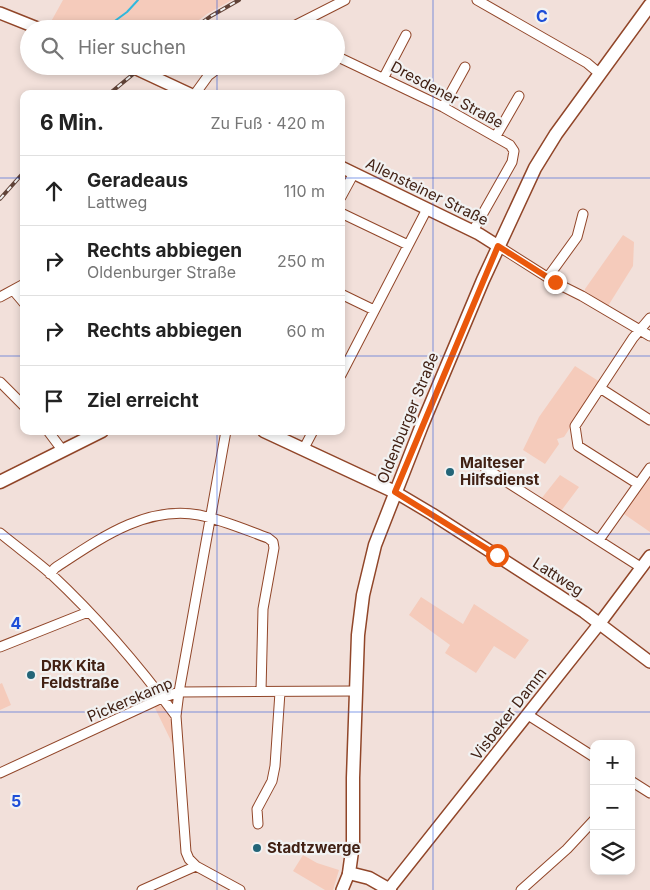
<!DOCTYPE html>
<html lang="de">
<head>
<meta charset="utf-8">
<style>
	:root { --surface:#fff; --page:#f6f6f6; --text:#222; --muted:#767676; --line:#e0e0e0 }
	body { margin:0; font-family:Inter,sans-serif; background:var(--page); color:var(--text) }
	.controls { position:absolute; right:15px; bottom:15px; display:grid; overflow:hidden; border-radius:10px; box-shadow:0 2px 8px #0003 }
	.controls button { width:45px; height:45px; display:grid; place-items:center; padding:0; border:0; border-bottom:1px solid var(--line); background:var(--surface); color:var(--text); font:25px sans-serif }
	.stop { position:absolute; width:15px; height:15px; margin:-11px; border:4px solid #ea580c; border-radius:50%; background:#fff }
	.stop.end { background:#ea580c; border-color:#fff; box-shadow:0 1px 5px #0008 }
	.list { margin:0; padding:0; list-style:none }
	h2 { display:flex; justify-content:space-between; align-items:center; height:65px; margin:0; padding:0 20px; font-size:21px }
	h2 small { font-size:16px; font-weight:400; color:var(--muted) }
	.list li { display:grid; grid-template-columns:32px 1fr auto; gap:15px; align-items:center; box-sizing:border-box; height:70px; padding:0 20px; border-top:1px solid var(--line) }
	.list b { display:block; font-size:19px; white-space:nowrap }
	.list p { margin:0; font-size:16px; white-space:nowrap; color:var(--muted) }
	.list em { font-size:16px; font-style:normal; color:var(--muted) }
	.icon { flex:none; width:28px; height:28px; fill:none; stroke:currentColor; stroke-width:2; stroke-linecap:round; stroke-linejoin:round }
	.map { position:relative; flex:none; width:650px; height:890px; overflow:hidden }
	.search { position:absolute; background:var(--surface); box-shadow:0 2px 8px #0003; left:20px; top:20px; width:325px; height:55px; display:flex; align-items:center; gap:12px; box-sizing:border-box; padding:0 18px; border-radius:28px; color:var(--muted); font-size:19px }
	.panel { position:absolute; background:var(--surface); box-shadow:0 2px 8px #0003; left:20px; top:90px; width:325px; height:345px; border-radius:10px }
	.map>svg:first-child { display:block }
	.green { fill:#f5cbbb }
	.lines { fill:none; stroke-linecap:round; stroke-linejoin:round }
	.stream { stroke:#30b9de; stroke-width:2 }
	.minor-casing { stroke:#914629; stroke-width:11 }
	.tertiary-casing { stroke:#914629; stroke-width:14 }
	.secondary-casing { stroke:#914629; stroke-width:15 }
	.minor { stroke:#fff; stroke-width:9 }
	.tertiary { stroke:#fff; stroke-width:11 }
	.secondary { stroke:#fff; stroke-width:12 }
	.rail-casing { stroke:#614338; stroke-width:4 }
	.rail { stroke:#f2f2f2; stroke-width:2; stroke-dasharray:5.5; stroke-linecap:butt }
	.route { stroke:#ea580c; stroke-width:6 }
	.grid { fill:none; stroke:#1d4ed8; stroke-width:1; stroke-opacity:0.55 }
	.poi-dot { fill:#236578; stroke:#f2f2f2; stroke-width:2 }
	.labels { text-anchor:middle; stroke-width:4.5; stroke-linejoin:round; paint-order:stroke }
	.street-label { font-size:15px; fill:#412114; stroke:#f2f2f2 }
	.poi-label { font-size:15px; font-weight:bold; fill:#412114; stroke:#f2f2f2; text-anchor:start }
	.grid-label { font-size:16px; text-anchor:middle; font-weight:bold; fill:#1d4ed8; stroke:#f2f2f2; stroke-width:4.5; stroke-linejoin:round; paint-order:stroke }
</style>
</head>
<body>
<div class="map">
<svg width="650" height="890" viewBox="0 0 650 890">
	<rect width="100%" height="100%" fill="#f2e0da"/>
	<path class="green" d="M63,0H232L207,14L187,29H52L48,27Z
		M623,235L634,242L633,266L608,306L585,291V289Z
		M575,366L600,382L564,437L557,439L559,444L545,464L523,450L539,417Z
		M650,473V532L621,512Z
		M560,475L579,487L561,511L541,499Z
		M421,597L463,624L474,604L529,640L515,659L494,646L476,673L445,653L450,645L409,615Z
		M2,683L11,705L0,710V684Z
		M158,705L168,709L172,720L176,751L154,706Z
		M303,855L317,863L339,870L333,890H325L293,871Z"/>
	<g class="lines">
		<path class="stream" d="M108,26L127,12L138,0"/>
		<defs>
			<path id="minor" d="M477,0L587,63L600,74
				M288,29L345,0
				M336,56L443,107L510,145L514,151L512,162L473,231
				M384,77L406,35
				M195,94L208,76L221,66
				M443,107L465,67
				M496,136L519,96
				M341,197L354,173
				M341,213L408,245
				M498,246L558,284L582,296L650,336
				M548,277L577,237L583,214
				M13,290L24,303
				M341,294L374,310
				M0,297L24,284
				M341,375L427,209
				M0,382L24,406
				M600,388L650,420
				M48,431L63,451
				M226,431L179,692L176,716L186,852L189,859L196,866L240,890
				M303,450L313,431
				M485,468L642,568
				M638,484L578,446L575,426L633,338L650,318
				M0,533C17,547 35,560 51,574C97,617 139,666 176,716
				M599,540L650,468
				M50,574L55,568C98,540 145,505 199,515C223,520 246,530 268,538L273,542L274,548L263,609L261,691
				M0,647L88,612
				M528,715L594,757
				M0,773L162,698L179,692L356,691
				M631,781L650,793
				M258,824L257,809L272,781L275,766L280,692
				M142,890L196,866
				M521,890L567,849L594,820"/>
			<path id="tertiary" d="M0,13L40,29
				M130,66L190,94
				M341,167L479,234L498,246
				M395,492L432,514L558,595L584,612L650,662
				M389,889L600,623L650,556
				M342,890L349,873"/>
			<path id="secondary" d="M264,431L395,492
				M0,482L102,431
				M390,890L369,878L349,873L353,844V778L358,635L363,595L375,545L422,425L483,280L535,168L556,134L650,5"/>
		</defs>
		<use href="#minor" class="minor-casing"/>
		<use href="#tertiary" class="tertiary-casing"/>
		<use href="#secondary" class="secondary-casing"/>
		<use href="#minor" class="minor"/>
		<use href="#tertiary" class="tertiary"/>
		<use href="#secondary" class="secondary"/>
		<defs>
			<path id="rail" d="M193,29L211,16L239,0
				M109,94L143,66
				M0,199L24,172"/>
		</defs>
		<use href="#rail" class="rail-casing"/>
		<use href="#rail" class="rail"/>
	</g>
	<g class="lines">
		<path class="route" d="M497,555L395,492L498,246L555,282"/>
	</g>
	<path class="grid" d="M217,0V29M433,0V890M217,66V94M0,178H24M341,178H650M0,356H24M341,356H650M217,431V890M0,534H650M0,712H650"/>
	<g class="poi-dot">
		<circle cx="450" cy="472" r="5"/>
		<circle cx="31" cy="675" r="5"/>
		<circle cx="257" cy="848" r="5"/>
	</g>
	<g class="labels">
		<g class="street-label">
			<text transform="translate(447 95) rotate(28)" y="5">Dresdener Straße</text>
			<text transform="translate(427 192) rotate(26)" y="5">Allensteiner Straße</text>
			<text transform="translate(408 418) rotate(-68)" y="5">Oldenburger Straße</text>
			<text transform="translate(558 577) rotate(33)" y="5">Lattweg</text>
			<text transform="translate(130 700) rotate(-23)" y="5">Pickerskamp</text>
			<text transform="translate(509 714) rotate(-52)" y="5">Visbeker Damm</text>
		</g>
		<g class="poi-label">
			<text x="460" y="468">Malteser<tspan x="460" dy="17">Hilfsdienst</tspan></text>
			<text x="41" y="671">DRK Kita<tspan x="41" dy="17">Feldstraße</tspan></text>
			<text x="267" y="853">Stadtzwerge</text>
		</g>
	</g>
	<g class="grid-label">
		<text x="542" y="22">C</text>
		<text x="16" y="629">4</text>
		<text x="16" y="807">5</text>
	</g>
</svg>
<div class="controls">
<button>+</button>
<button>−</button>
<button><svg class="icon" aria-label="layers" viewBox="0 0 24 24"><path d="M12 4l9 5-9 5-9-5zM3 14l9 5 9-5"/></svg></button>
</div>
<div class="stop" style="left:497px;top:555px"></div>
<div class="stop end" style="left:555px;top:282px"></div>
<div class="search"><svg class="icon" aria-label="search" viewBox="0 0 24 24"><circle cx="10" cy="10" r="6"/><path d="M15 15l6 6"/></svg>Hier suchen</div>
<section class="panel">
<h2>6 Min.<small>Zu Fuß · 420 m</small></h2>
<ul class="list">
<li><svg class="icon" aria-label="ahead" viewBox="0 0 24 24"><path d="M12 20V5M6 11l6-6 6 6"/></svg><div><b>Geradeaus</b><p>Lattweg</p></div><em>110 m</em></li>
<li><svg class="icon" aria-label="right" viewBox="0 0 24 24"><path d="M7 20v-9h11M14 6l5 5-5 5"/></svg><div><b>Rechts abbiegen</b><p>Oldenburger Straße</p></div><em>250 m</em></li>
<li><svg class="icon" aria-label="right" viewBox="0 0 24 24"><path d="M7 20v-9h11M14 6l5 5-5 5"/></svg><div><b>Rechts abbiegen</b></div><em>60 m</em></li>
<li><svg class="icon" aria-label="arrive" viewBox="0 0 24 24"><path d="M6 21V4h12l-3 4 3 4H6"/></svg><div><b>Ziel erreicht</b></div></li>
</ul>
</section>
</div>
</body>
</html>
